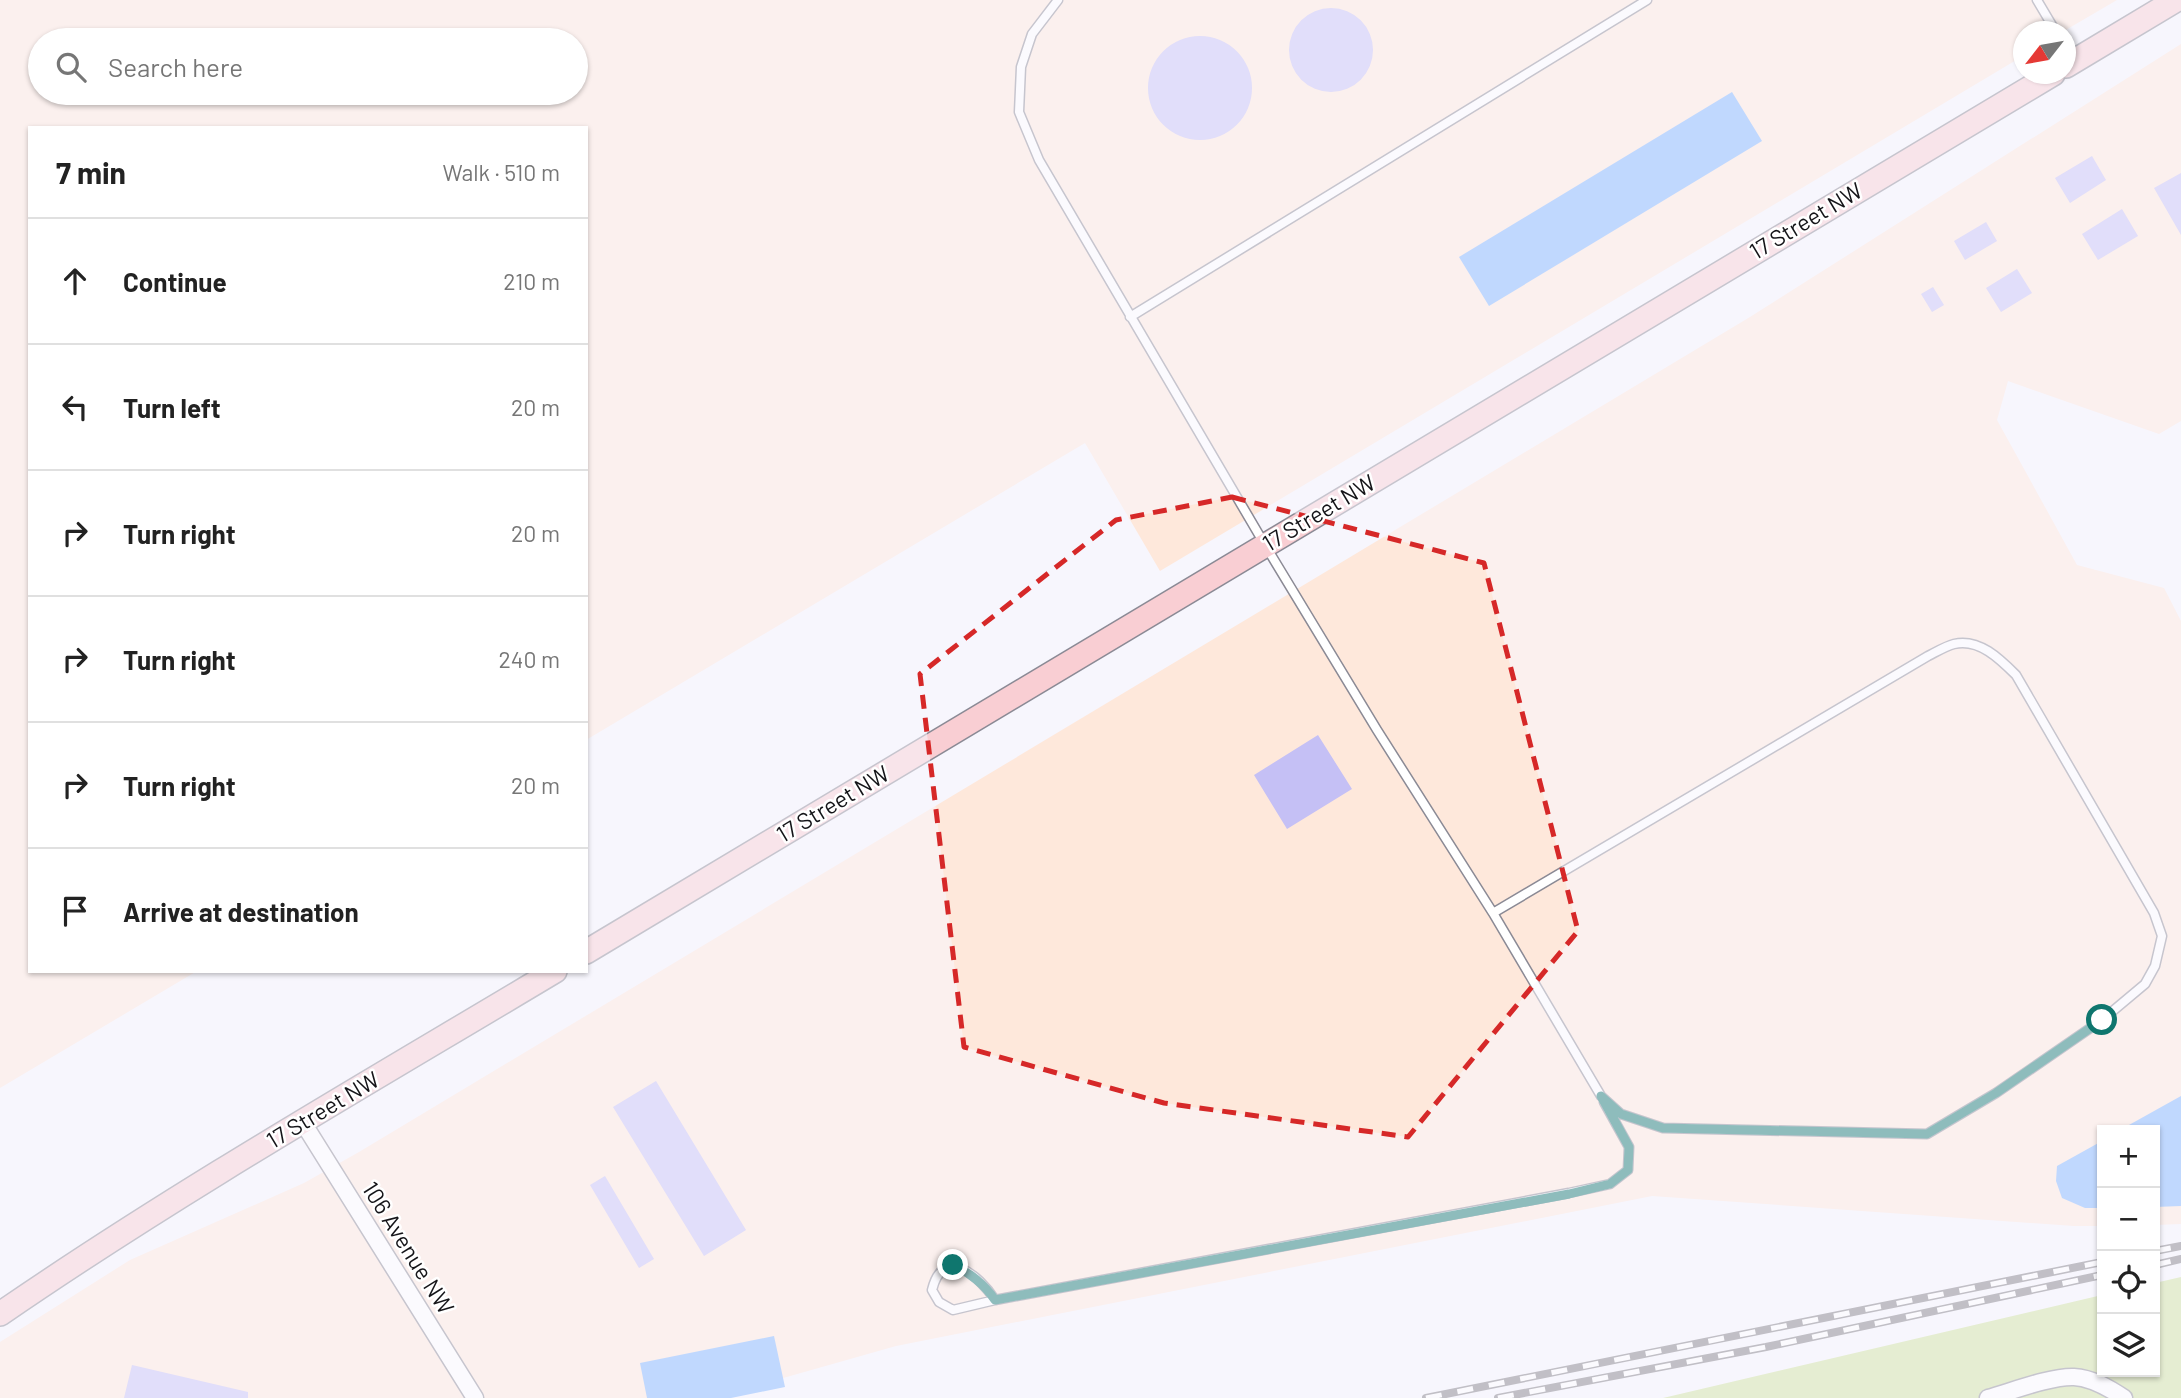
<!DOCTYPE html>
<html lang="en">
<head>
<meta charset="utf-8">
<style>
	:root { --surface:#fff; --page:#f2f2f2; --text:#222; --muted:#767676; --line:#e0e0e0 }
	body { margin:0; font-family:Barlow,sans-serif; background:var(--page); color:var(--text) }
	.controls { position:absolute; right:21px; bottom:21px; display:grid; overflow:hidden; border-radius:0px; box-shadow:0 2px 5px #0004 }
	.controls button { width:63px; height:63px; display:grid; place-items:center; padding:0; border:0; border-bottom:2px solid var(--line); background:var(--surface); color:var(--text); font:35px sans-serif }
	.compass { position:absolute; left:2013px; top:21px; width:63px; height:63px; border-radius:50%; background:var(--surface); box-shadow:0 2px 5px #0004; rotate:239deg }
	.stop { position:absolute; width:21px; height:21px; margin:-16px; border:5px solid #0f766e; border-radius:50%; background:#fff }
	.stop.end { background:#0f766e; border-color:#fff; box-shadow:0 2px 7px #0008 }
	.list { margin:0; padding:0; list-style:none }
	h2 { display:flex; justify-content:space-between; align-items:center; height:91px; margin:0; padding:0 28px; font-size:30px }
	h2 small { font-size:23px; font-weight:400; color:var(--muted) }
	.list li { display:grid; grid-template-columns:46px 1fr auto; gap:21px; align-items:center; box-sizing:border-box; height:126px; padding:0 28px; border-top:2px solid var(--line) }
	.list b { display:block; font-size:26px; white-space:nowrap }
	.list em { font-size:23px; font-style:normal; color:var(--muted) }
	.icon { flex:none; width:38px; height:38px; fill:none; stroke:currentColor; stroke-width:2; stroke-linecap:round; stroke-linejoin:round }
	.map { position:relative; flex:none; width:2181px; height:1398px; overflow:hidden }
	.search { position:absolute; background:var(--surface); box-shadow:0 2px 5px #0004; left:28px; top:28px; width:560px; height:77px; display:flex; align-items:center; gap:18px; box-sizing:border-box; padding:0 24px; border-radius:38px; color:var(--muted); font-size:26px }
	.panel { position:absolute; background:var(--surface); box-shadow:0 2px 5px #0004; left:28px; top:126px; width:560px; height:847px; border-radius:0px }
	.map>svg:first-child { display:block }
	.industrial { fill:#fee8db; fill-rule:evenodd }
	.green { fill:#cee39d }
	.water { fill:#7db4ff }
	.building { fill:#c5c0f5 }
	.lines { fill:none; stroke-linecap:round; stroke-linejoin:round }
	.service-casing { stroke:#8b8a95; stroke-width:11 }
	.minor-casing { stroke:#8b8a95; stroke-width:19 }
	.secondary-casing { stroke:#8b8a95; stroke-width:26 }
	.service { stroke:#fff; stroke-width:8 }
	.minor { stroke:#fff; stroke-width:16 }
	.secondary { stroke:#f9ced3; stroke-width:23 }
	.rail-casing { stroke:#7e7d83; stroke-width:8 }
	.rail { stroke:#fff; stroke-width:5; stroke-dasharray:16; stroke-linecap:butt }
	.route { stroke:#0f766e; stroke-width:9 }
	.marked { fill:none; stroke:#d62828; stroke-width:5; stroke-dasharray:14 9; stroke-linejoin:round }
	.labels { text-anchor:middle; stroke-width:5; stroke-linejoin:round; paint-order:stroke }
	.street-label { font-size:23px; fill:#141418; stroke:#fff }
</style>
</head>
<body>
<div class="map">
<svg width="2181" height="1398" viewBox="0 0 2181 1398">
	<rect width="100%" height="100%" fill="#f7f6fd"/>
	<path class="industrial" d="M0,0H2117L2064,31L2024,32L2023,56L1160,571L1085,443L586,740V128H30V971H197L0,1088ZM40,40H576V93H40Z
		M2181,44V421L2159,434L2008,381L1997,420L2077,565L2164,588L2181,621V1224L2155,1225V1130H2102V1226H2074L1652,1196L896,1346L713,1398H0V1342L130,1260L304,1183L359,1152L1750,317Z"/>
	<path class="green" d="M2181,1277V1398H1663L2102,1295V1372H2155V1283Z"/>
	<path class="water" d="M1732,92L1762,141L1489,306L1459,257Z
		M2181,1096V1206L2155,1207V1130H2120Z
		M2102,1141V1208H2085L2062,1198L2056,1181L2057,1166Z
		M774,1336L785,1387L731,1398H647L640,1363Z"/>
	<path class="building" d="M1289 50a42 42 0 1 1 84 0a42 42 0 1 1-84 0Z
		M1148 88a52 52 0 1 1 104 0a52 52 0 1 1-104 0Z
		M2092,156L2106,180L2070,203L2055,178Z
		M2181,173V235L2154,188Z
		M2122,209L2138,236L2098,260L2082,234Z
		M1986,222L1997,241L1965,260L1954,241Z
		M2017,269L2032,293L2001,312L1986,288Z
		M1933,287L1944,305L1932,312L1921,294Z
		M1318,735L1352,789L1287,829L1254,775Z
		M656,1081L746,1230L704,1256L613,1107Z
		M605,1176L654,1259L639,1268L590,1185Z
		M132,1365L248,1392V1398H124Z"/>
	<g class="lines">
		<defs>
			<path id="service" d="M1058,0L1032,34L1021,67L1019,112L1039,160L1265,545L1377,730L1493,913L1601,1096L1621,1114L1663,1128L1927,1134L1996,1093L2102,1020L2145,984L2155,966L2162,936L2154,913L2016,675C2000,659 1979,638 1954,644C1946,646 1936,652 1928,656L1493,913
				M2037,0L2056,32
				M1130,317L1647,0
				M995,1300C979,1275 943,1245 932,1290L939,1302L953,1310L995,1300L1569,1193L1610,1184L1628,1170L1629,1147L1604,1102"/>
			<path id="minor" d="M302,1121L475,1398
				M1988,1398C2010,1392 2051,1376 2074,1377C2092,1378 2109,1388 2124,1398"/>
			<path id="secondary" d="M2066,66L2176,0
				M586,952L2053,74
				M0,1314C179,1191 368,1083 555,971"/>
		</defs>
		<use href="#service" class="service-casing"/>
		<use href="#minor" class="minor-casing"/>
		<use href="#secondary" class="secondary-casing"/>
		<use href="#service" class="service"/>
		<use href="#minor" class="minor"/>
		<use href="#secondary" class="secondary"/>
		<defs>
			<path id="rail" d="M2155,1251L2181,1246
				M2155,1265L2181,1259
				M1426,1398L2102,1262
				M1498,1398L1766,1347L2102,1275"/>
		</defs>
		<use href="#rail" class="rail-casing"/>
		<use href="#rail" class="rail"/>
	</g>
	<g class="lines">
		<path class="route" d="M953,1265C969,1272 985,1285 995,1300L1569,1194L1610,1184L1628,1170L1629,1147L1601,1096L1621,1114L1663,1128L1927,1134L1996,1093L2102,1020"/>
	</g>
	<path d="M0 0H2181V1398H0ZM1232,497L1484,563L1578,931L1408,1137L1164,1103L964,1047L920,674L1116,520Z" fill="#f7f6fd" fill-opacity=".55" fill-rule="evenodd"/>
	<path class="marked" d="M1232,497L1484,563L1578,931L1408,1137L1164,1103L964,1047L920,674L1116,520Z"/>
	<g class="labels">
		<g class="street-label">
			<text transform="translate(1806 221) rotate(-31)" y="8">17 Street NW</text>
			<text transform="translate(1319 513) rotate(-31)" y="8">17 Street NW</text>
			<text transform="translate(833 804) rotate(-31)" y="8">17 Street NW</text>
			<text transform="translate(323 1110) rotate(-31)" y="8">17 Street NW</text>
			<text transform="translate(408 1248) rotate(58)" y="8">106 Avenue NW</text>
		</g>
	</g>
</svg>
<div class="controls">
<button>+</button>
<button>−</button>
<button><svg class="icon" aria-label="locate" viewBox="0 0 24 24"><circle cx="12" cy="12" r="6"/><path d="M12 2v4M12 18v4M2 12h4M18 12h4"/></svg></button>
<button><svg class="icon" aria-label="layers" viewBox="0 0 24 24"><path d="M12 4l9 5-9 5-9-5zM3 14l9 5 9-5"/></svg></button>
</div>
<svg class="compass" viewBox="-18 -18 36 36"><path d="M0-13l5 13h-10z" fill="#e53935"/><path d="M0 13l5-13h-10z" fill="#767676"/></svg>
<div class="stop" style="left:2102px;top:1020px"></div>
<div class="stop end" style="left:953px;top:1265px"></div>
<div class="search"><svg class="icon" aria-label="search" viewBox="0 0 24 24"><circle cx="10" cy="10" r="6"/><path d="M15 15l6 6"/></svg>Search here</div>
<section class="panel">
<h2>7 min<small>Walk · 510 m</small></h2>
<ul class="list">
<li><svg class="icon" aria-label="ahead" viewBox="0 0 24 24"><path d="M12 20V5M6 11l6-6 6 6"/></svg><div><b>Continue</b></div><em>210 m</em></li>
<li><svg class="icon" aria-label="left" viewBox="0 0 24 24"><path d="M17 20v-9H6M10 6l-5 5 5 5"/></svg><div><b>Turn left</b></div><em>20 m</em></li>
<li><svg class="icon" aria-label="right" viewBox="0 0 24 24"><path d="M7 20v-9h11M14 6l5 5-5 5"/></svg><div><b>Turn right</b></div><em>20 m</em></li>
<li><svg class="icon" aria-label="right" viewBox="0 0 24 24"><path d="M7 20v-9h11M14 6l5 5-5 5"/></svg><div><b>Turn right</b></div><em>240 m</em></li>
<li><svg class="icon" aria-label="right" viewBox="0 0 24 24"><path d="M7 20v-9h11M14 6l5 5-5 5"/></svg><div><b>Turn right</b></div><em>20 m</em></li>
<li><svg class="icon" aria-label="arrive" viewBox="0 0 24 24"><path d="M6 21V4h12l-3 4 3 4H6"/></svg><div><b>Arrive at destination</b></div></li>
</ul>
</section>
</div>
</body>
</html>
